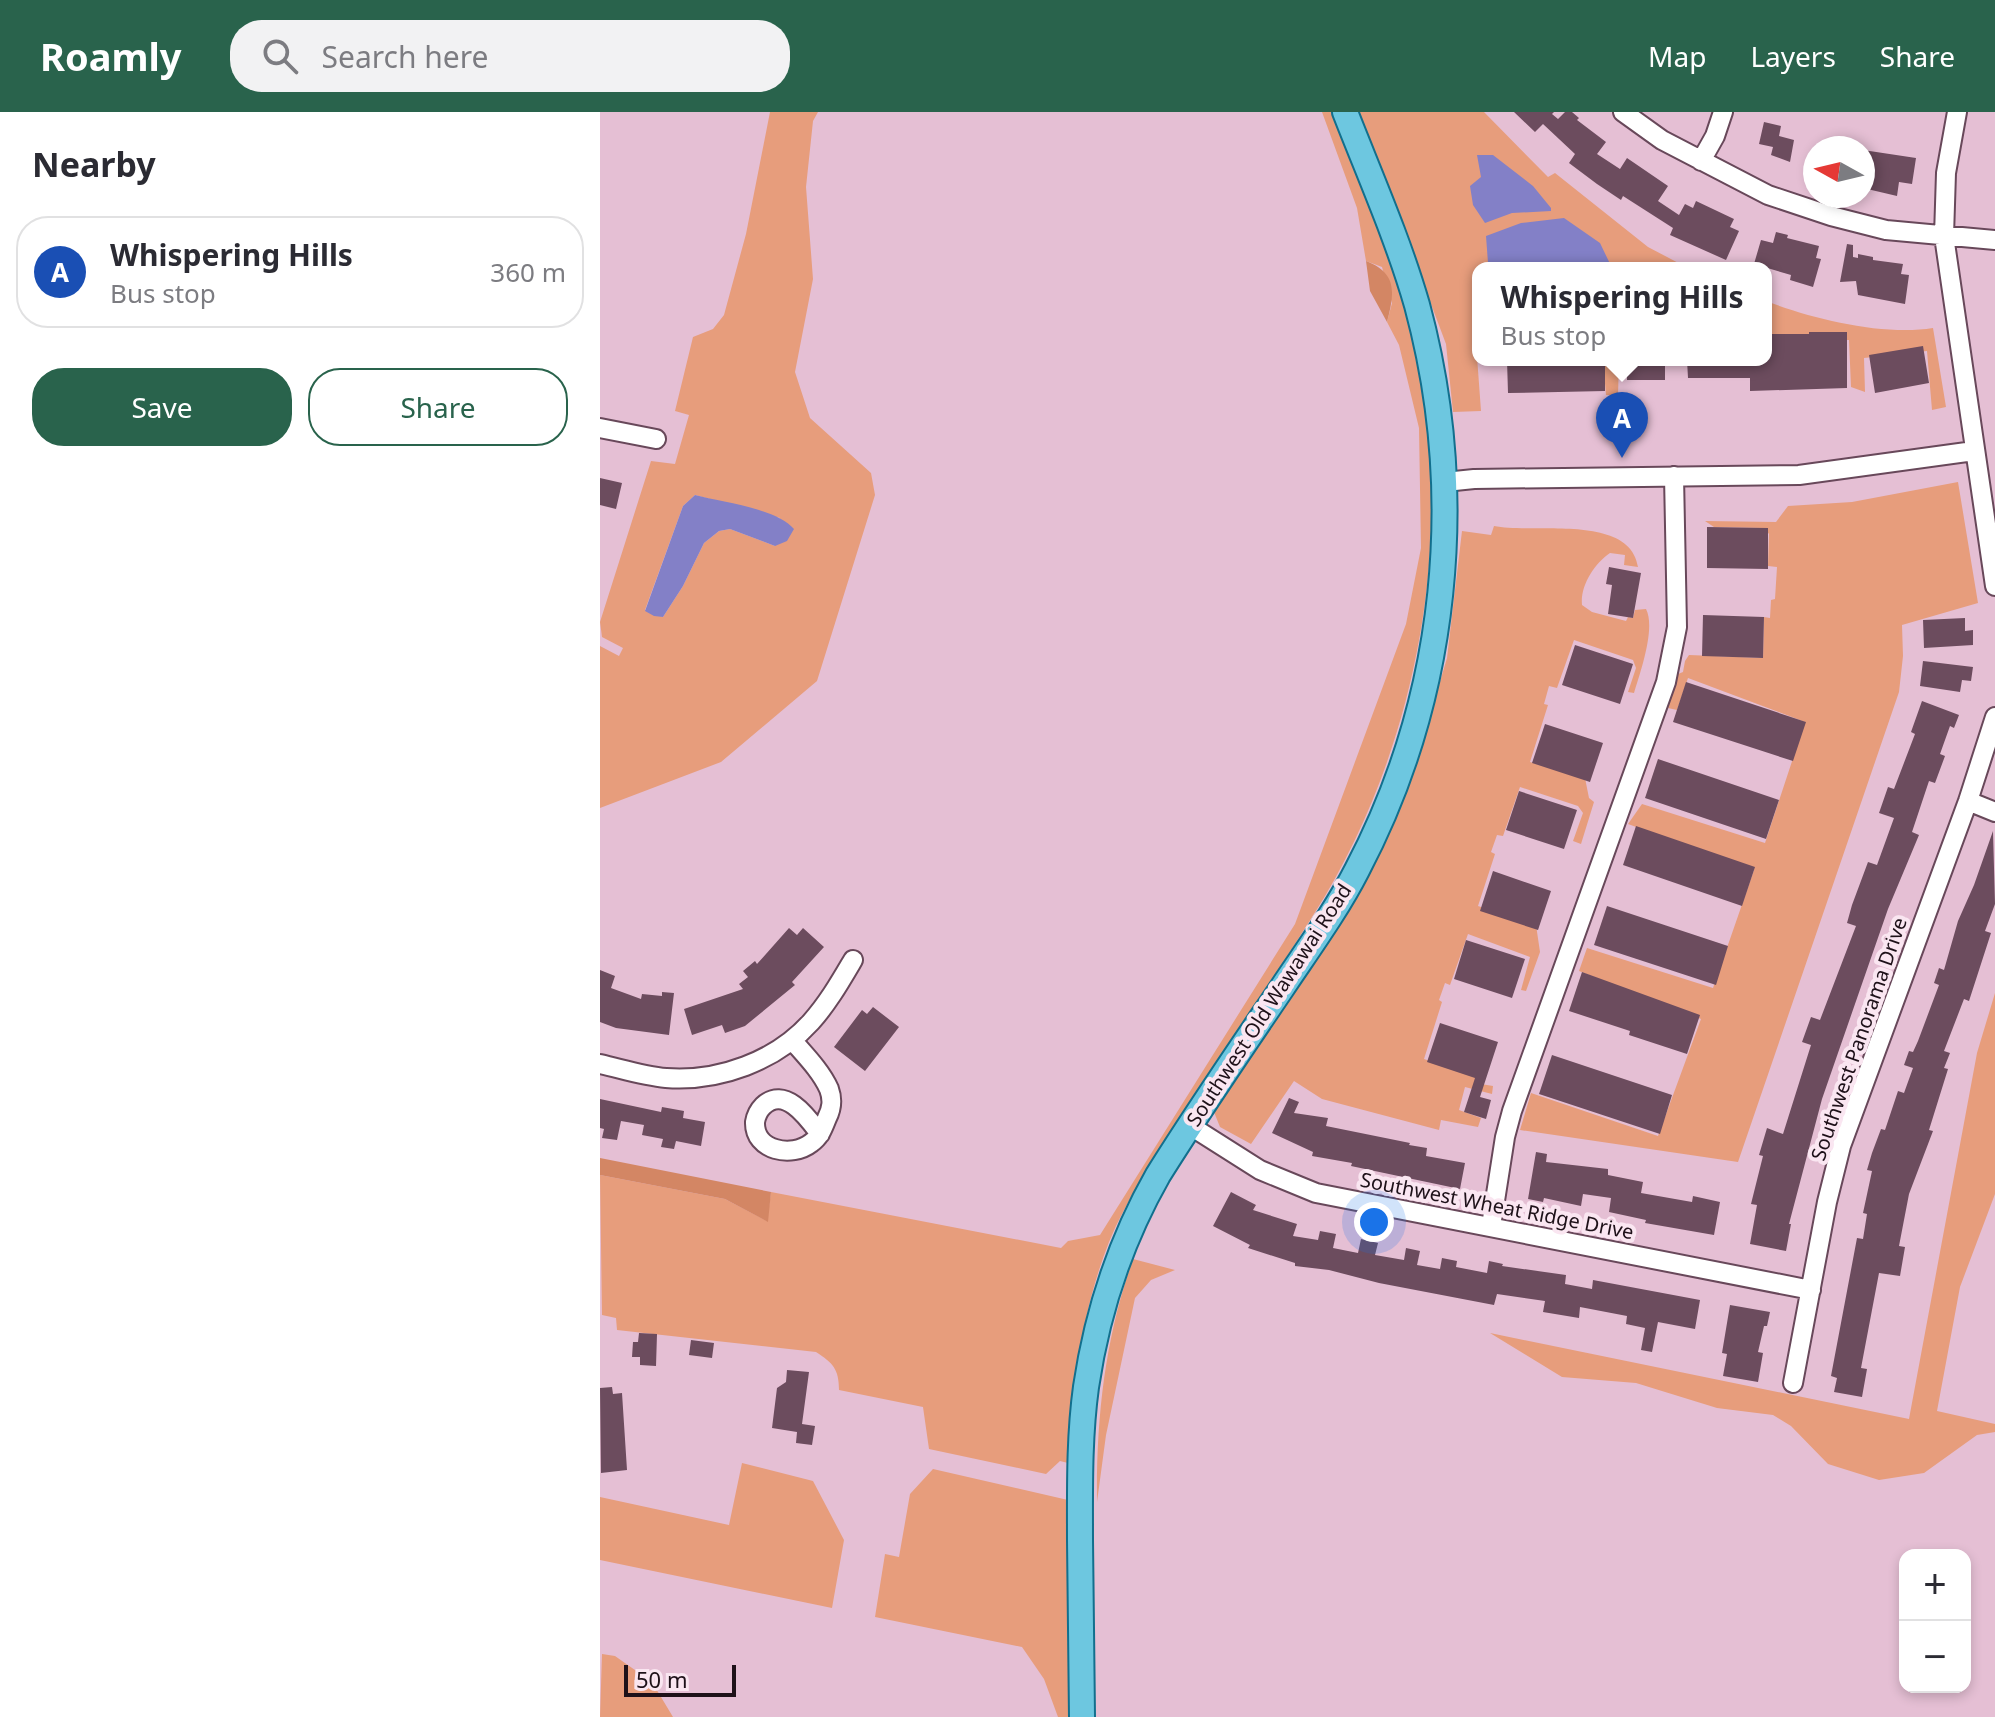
<!DOCTYPE html>
<html lang="en">
<head>
<meta charset="utf-8">
<style>
	:root { --surface:#fff; --page:#f2f2f3; --text:#2b2b33; --muted:#7c7c81; --line:#e1e1e2; --accent:#29634c }
	body { margin:0; font-family:"Noto Sans",sans-serif; background:var(--page); color:var(--text) }
	.controls { position:absolute; right:24px; bottom:24px; display:grid; overflow:hidden; border-radius:16px; box-shadow:0 4px 12px #0003 }
	.controls button { width:72px; height:72px; display:grid; place-items:center; padding:0; border:0; border-bottom:2px solid var(--line); background:var(--surface); color:var(--text); font:40px sans-serif }
	.compass { position:absolute; left:1203px; top:24px; width:72px; height:72px; border-radius:50%; background:var(--surface); box-shadow:0 4px 12px #0003; rotate:278deg }
	.scale { position:absolute; left:24px; bottom:20px; width:112px; box-sizing:border-box; padding-left:8px; border:4px solid #1e1119; border-top:0; font-size:22px; line-height:28px; white-space:nowrap; color:#1e1119; -webkit-text-stroke:6px #fae6f1; paint-order:stroke }
	.you { position:absolute; left:774px; top:1110px; width:28px; height:28px; margin:-20px; border:6px solid #fff; border-radius:50%; background:#1a73e8; box-shadow:0 0 0 12px #1a73e833 }
	.badge { display:grid; place-items:center; width:52px; height:52px; border-radius:50%; background:var(--accent); color:#fff; font-size:26px; font-weight:700 }
	.pin { position:absolute; translate:-50% -66px; filter:drop-shadow(0 2px 4px #0008) }
	.pin::after { content:''; position:absolute; top:42px; width:28px; height:24px; background:inherit; clip-path:polygon(0 0,100% 0,50% 100%) }
	.popup { position:absolute; left:872px; top:150px; width:300px; height:104px; box-sizing:border-box; display:grid; place-content:center; border-radius:16px; background:var(--surface); filter:drop-shadow(0 2px 6px #0005); font-size:26px; white-space:nowrap; color:var(--muted) }
	.popup b { font-size:30px; color:var(--text) }
	.popup::after { content:''; position:absolute; left:50%; top:100%; margin-left:-16px; border:16px solid transparent; border-top-color:var(--surface) }
	.list { margin:0; padding:0; list-style:none }
	h2 { display:flex; justify-content:space-between; align-items:center; height:104px; margin:0; padding:0 32px; font-size:34px }
	h2 small { font-size:26px; font-weight:400; color:var(--muted) }
	.list li { display:grid; grid-template-columns:52px 1fr auto; gap:24px; align-items:center; box-sizing:border-box; height:112px; margin:0 16px 16px; padding:0 16px; border:2px solid var(--line); border-radius:32px }
	.list b { display:block; font-size:30px; white-space:nowrap }
	.list p { margin:0; font-size:26px; white-space:nowrap; color:var(--muted) }
	.list em { font-size:26px; font-style:normal; color:var(--muted) }
	.actions { display:flex; gap:16px; padding:24px 32px }
	.actions a { flex:1; padding:18px 0; border:2px solid var(--accent); border-radius:32px; text-align:center; font-size:28px; color:var(--accent) }
	.actions .main { background:var(--accent); color:#fff }
	.icon { flex:none; width:44px; height:44px; fill:none; stroke:currentColor; stroke-width:2; stroke-linecap:round; stroke-linejoin:round }
	.map { position:relative; flex:none; width:1395px; height:1605px; overflow:hidden }
	header { display:flex; align-items:center; gap:48px; box-sizing:border-box; height:112px; padding:0 40px; background:var(--accent); color:#fff }
	header strong { font-size:38px }
	nav { display:flex; gap:44px; margin-inline-start:auto; font-size:28px }
	.search { width:560px; height:72px; background:var(--page); display:flex; align-items:center; gap:20px; box-sizing:border-box; padding:0 28px; border-radius:32px; color:var(--muted); font-size:30px }
	main { display:flex }
	aside { flex:1; background:var(--surface) }
	.map>svg:first-child { display:block }
	.green { fill:#e79d7c; fill-rule:evenodd }
	.forest { fill:#d38664 }
	.water { fill:#8380c7 }
	.building { fill:#6c4c5e }
	.lines { fill:none; stroke-linecap:round; stroke-linejoin:round }
	.minor-casing { stroke:#68485a; stroke-width:22 }
	.major-casing { stroke:#126f8d; stroke-width:28 }
	.minor { stroke:#fff; stroke-width:18 }
	.major { stroke:#6dc7e0; stroke-width:24 }
	.labels { text-anchor:middle; stroke-width:8; stroke-linejoin:round; paint-order:stroke }
	.street-label { font-size:20px; fill:#1e1119; stroke:#fae6f1 }
</style>
</head>
<body>
<header>
<strong>Roamly</strong>
<div class="search"><svg class="icon" aria-label="search" viewBox="0 0 24 24"><circle cx="10" cy="10" r="6"/><path d="M15 15l6 6"/></svg>Search here</div>
<nav><a>Map</a><a>Layers</a><a>Share</a></nav>
</header>
<main>
<aside>
<h2>Nearby<small></small></h2>
<ul class="list">
<li><span class="badge" style="background:#1a4fb4">A</span><div><b>Whispering Hills</b><p>Bus stop</p></div><em>360 m</em></li>
</ul>
<div class="actions"><a class="main">Save</a><a>Share</a></div>
</aside>
<div class="map">
<svg width="1395" height="1605" viewBox="0 0 1395 1605">
	<rect width="100%" height="100%" fill="#e5bfd4"/>
	<path class="green" d="M170,0H218L213,9L206,75L213,167L195,260L210,306L271,361L275,383L217,569L121,650L0,696V534L19,544L23,536L2,525L0,510L51,349L75,352L89,303L75,299L93,225L113,217L124,203L146,122ZM95,383L180,406L175,434L130,417L119,419L104,431L83,474L63,505L45,498L83,394Z
		M722,0H734C763,74 797,149 814,227C858,418 819,636 714,802C670,872 624,940 579,1010C554,1048 526,1088 509,1130C481,1201 473,1275 468,1351L460,1349L446,1362L329,1337L323,1295L239,1278C239,1257 233,1251 216,1240L17,1218L16,1206L2,1203L0,1063L125,1087L167,1109L171,1080L461,1136L468,1129L500,1123L695,812L806,512L821,436L819,316L799,233L787,210L792,191L782,155L766,149L757,96Z
		M759,0H884L948,65L955,61L1048,135L1088,156H878L876,231L881,299L853,300L846,232Z
		M1166,189C1213,207 1283,224 1333,216L1346,295L1332,298L1327,239L1264,246L1265,280L1251,275L1249,228H1166Z
		M1003,248H1019L1018,283H1006Z
		M1358,370L1378,491L1302,513L1303,544L1299,580L1138,1050L920,1018L931,981L1058,1024L1101,907L979,859L987,836L1113,876L1154,758L1028,712L1042,692L1165,731L1205,610L1088,566L1077,598L1068,596L1078,562L1083,560L1085,549L1089,543L1163,546L1164,505L1170,506L1171,488L1175,487L1177,455L1168,454L1169,422L1164,416L1114,415L1105,409L1176,410L1188,394L1252,390Z
		M894,414C932,422 1030,401 1038,455L1024,453L1025,443L1010,441C994,452 980,474 982,493L992,500L1026,509L1028,505L1033,506L1035,498L1046,497C1056,516 1040,561 1034,581L1028,580L1036,556L1033,548L974,528L957,576L949,574L944,592L948,593L930,650L985,666L989,686L994,690L981,732L973,729L983,701L978,694L920,675L903,724L897,723L891,740L895,742L878,794L936,813L940,840L926,879L921,878L930,845L868,822L850,873L845,871L839,888L842,890L824,947L879,965L881,972L893,974L892,982L865,975L859,998L881,1006L878,1015L841,1008L839,1018L722,987L694,969L651,1032L620,1015L614,1000L773,749L819,641L847,546L862,419L891,423Z
		M1395,881V1082L1360,1175L1337,1299L1395,1312V1320L1377,1323L1324,1361L1279,1368L1228,1352L1191,1314L1173,1303L1117,1296L1036,1271L962,1265L890,1221L1309,1307L1377,941Z
		M533,1147L575,1158L551,1168L535,1186L506,1323L497,1390C496,1306 505,1226 533,1147Z
		M142,1351L213,1369L244,1428L232,1496L0,1448V1385L129,1413Z
		M333,1357L468,1388L467,1500L470,1605H458L444,1567L422,1535L275,1505L285,1442L299,1445L310,1382Z
		M2,1542L15,1544L52,1570L73,1605H0Z"/>
	<path class="forest" d="M766,149C797,161 795,180 787,210L770,179Z
		M0,1046L171,1080L168,1110L125,1087L0,1063Z"/>
	<path class="water" d="M877,43H893L933,74L951,96V99L912,101L885,111L873,93L870,74L881,65Z
		M964,106L1000,131L1012,156H891L888,151L886,124L921,111Z
		M95,383C121,390 176,396 194,417L187,429L175,434L130,417L119,419L104,431L83,474L63,505L54,504L45,499L83,394Z"/>
	<path class="building" d="M914,0H954L952,2L958,7L965,0H972L979,6L977,8L1006,30L997,42L1020,57L1027,46L1068,74L1058,89L1079,103L1085,92L1093,96L1096,89L1134,107L1130,115L1139,119L1126,148L1070,123L1073,116L1023,84L1021,88L997,72L969,51L975,42L943,12L935,20Z
		M1164,10L1181,14L1179,24L1194,28L1190,50L1171,43L1173,35L1159,32Z
		M1263,38L1316,46L1312,72L1299,70L1297,84L1263,76Z
		M1176,120L1188,123L1187,126L1219,134L1216,146L1221,147L1213,175L1190,168L1191,163L1154,152L1161,128L1173,131Z
		M1247,132L1253,133V145L1258,146V142L1273,145V148L1303,152L1301,162L1309,163L1305,192L1258,183L1256,169L1240,170Z
		M1209,220H1247V276L1150,279V266H1088L1087,248H1166V222H1209Z
		M1323,234L1329,271L1275,281L1269,243Z
		M907,248H1005V279L908,281Z
		M1027,248H1065V268H1027Z
		M0,366L22,371L16,397L0,393Z
		M1107,415L1168,416V457L1107,456Z
		M1009,455L1041,461L1033,506L1008,502L1012,473L1006,472Z
		M1103,503L1164,505L1163,546L1102,544Z
		M1365,506V519L1373,518V533L1324,536L1323,508Z
		M975,533L1033,552L1020,592L962,573Z
		M1323,549L1373,555L1371,569L1362,568L1360,580L1320,574Z
		M1086,570L1206,610L1193,649L1073,610Z
		M1322,589L1359,603L1354,616L1350,614L1340,642L1345,644L1335,671L1329,669L1312,720L1319,723L1288,797L1222,987L1189,1112H1191L1186,1139L1150,1132L1157,1093L1151,1092L1163,1044L1159,1043L1167,1016L1183,1022L1211,933L1202,930L1211,905L1220,908L1256,814L1247,811L1252,793L1268,750L1277,753L1294,706L1279,701L1288,675L1294,677L1315,622L1311,620Z
		M945,612L1003,631L990,670L932,651Z
		M1058,647L1179,688L1166,727L1045,686Z
		M919,679L977,698L964,737L906,718Z
		M1036,714L1155,755L1142,794L1023,753Z
		M1393,719L1395,792L1385,819L1391,821L1369,889L1364,887L1344,939L1350,941L1344,956L1348,957L1329,1018L1333,1019L1309,1082L1299,1134L1305,1135L1300,1164L1279,1161L1261,1256L1267,1257L1262,1285L1234,1280L1237,1266L1231,1264L1257,1126L1263,1127L1267,1102L1263,1101L1272,1059L1267,1058L1272,1041L1281,1017L1285,1018L1298,979L1304,981L1313,956L1304,953L1309,939L1313,940L1318,929L1339,873L1334,871L1339,856L1344,858L1358,809L1374,773Z
		M893,759L951,779L938,818L880,799Z
		M1007,794L1128,834L1116,873L994,833Z
		M189,816L197,823L203,816L224,835L192,870L195,873L145,914L125,921L122,913L92,923L84,897L143,877L139,872L148,865L143,859L155,849L157,852Z
		M866,828L925,847L912,886L854,867Z
		M0,858L15,864L11,876L41,887L42,882L62,884V880L74,881L69,923L16,916L0,910Z
		M982,860L1100,903L1087,942L1029,923L1030,919L969,899Z
		M273,895L299,915L265,959L234,935L262,898L267,902Z
		M840,911L898,930L880,985L891,988L886,1007L864,1000L875,966L827,950Z
		M952,943L1072,983L1060,1022L939,982Z
		M689,986L699,990L694,1001L728,1006L726,1014L810,1031L809,1033L827,1036L826,1044L865,1051L860,1077L751,1054L752,1051L712,1044L713,1040L672,1021Z
		M0,987L61,1000L62,995L84,999L83,1006L105,1010L101,1034L76,1029L74,1037L61,1035L63,1027L42,1023L44,1013L21,1009L17,1028L2,1026L4,1017L0,1016Z
		M936,1040L947,1042L946,1050L1008,1057V1063L1043,1070L1041,1081L1092,1090L1093,1084L1120,1090L1114,1123L1045,1111L1046,1108L1009,1100L1011,1086L983,1082L981,1094L944,1086L943,1090L928,1087Z
		M631,1080L656,1093L653,1098L697,1112L693,1124L718,1128L720,1119L736,1122L733,1136L758,1141L761,1127L778,1131L775,1143L804,1148L806,1136L820,1139L817,1153L840,1157L842,1146L857,1149L856,1155L887,1161L889,1149L903,1152L902,1154L966,1163L965,1172L992,1177L993,1168L1100,1188L1095,1217L1058,1210L1052,1240L1041,1238L1045,1216L1026,1212L1027,1204L980,1195L979,1206L943,1200L945,1189L897,1182L894,1193L779,1171L729,1158L695,1154V1151L648,1136L650,1133L613,1114Z
		M1130,1193L1170,1200L1167,1214H1164L1158,1240L1163,1241L1158,1270L1123,1264L1127,1242L1122,1241Z
		M39,1221L57,1222L56,1254L40,1253V1245H32L33,1230H38Z
		M91,1228L114,1231L112,1246L89,1243Z
		M187,1258L209,1260L202,1312L215,1314L212,1333L196,1331L197,1320L172,1316L177,1276L186,1270Z
		M12,1275L13,1282L22,1281L27,1358L1,1361L0,1276Z"/>
	<g class="lines">
		<defs>
			<path id="minor" d="M1023,0L1062,28L1168,83L1231,104L1286,118L1395,128
				M1357,0L1346,61L1344,124L1395,474
				M1101,49L1115,24L1123,0
				M0,316L56,327
				M845,370L874,367L1199,363L1374,339
				M1368,689L1395,700
				M192,928C205,943 221,959 229,977C233,988 232,996 227,1006C223,1016 220,1025 211,1031C192,1046 154,1039 155,1010C156,1004 159,998 163,994C185,973 208,1006 220,1022
				M0,952C22,957 44,964 66,966C119,970 176,949 211,910C228,891 240,870 253,848
				M589,1013L660,1058L716,1081L1211,1178
				M891,1114L905,1025L912,999L1066,570L1077,515L1074,364
				M1193,1271L1227,1090L1241,1034L1368,689L1395,605"/>
			<path id="major" d="M482,1605C481,1546 481,1487 480,1428C480,1377 479,1326 486,1275C497,1201 521,1128 558,1063C598,999 640,938 682,876C708,837 736,799 757,758C848,585 868,382 817,193C798,127 770,64 745,0"/>
		</defs>
		<use href="#minor" class="minor-casing"/>
		<use href="#major" class="major-casing"/>
		<use href="#minor" class="minor"/>
		<use href="#major" class="major"/>
	</g>
	<g class="labels">
		<g class="street-label">
			<text transform="translate(669 893) rotate(-57)" y="7">Southwest Old Wawawai Road</text>
			<text transform="translate(1259 927) rotate(-71)" y="7">Southwest Panorama Drive</text>
			<text transform="translate(897 1094) rotate(11)" y="7">Southwest Wheat Ridge Drive</text>
		</g>
	</g>
</svg>
<div class="controls">
<button>+</button>
<button>−</button>
</div>
<svg class="compass" viewBox="-18 -18 36 36"><path d="M0-13l5 13h-10z" fill="#e53935"/><path d="M0 13l5-13h-10z" fill="#7c7c81"/></svg>
<div class="scale">50 m</div>
<div class="you"></div>
<div class="pin badge" style="left:1022px;top:346px;background:#1a4fb4">A</div>
<div class="popup"><b>Whispering Hills</b>Bus stop</div>
</div>
</main>
</body>
</html>
